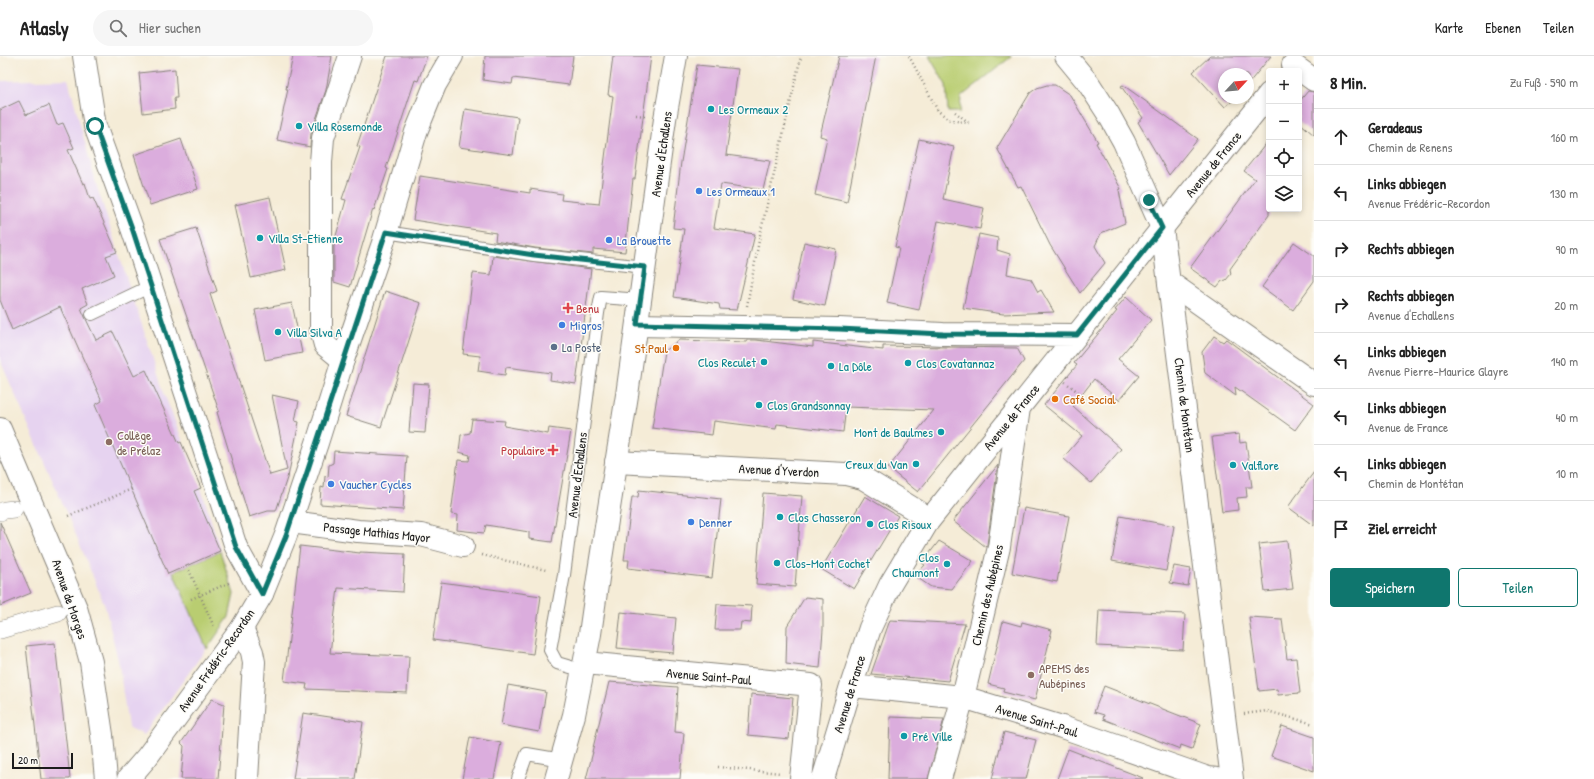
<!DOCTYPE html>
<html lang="de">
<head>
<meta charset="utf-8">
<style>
	:root { --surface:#fff; --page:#f6f6f6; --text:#222; --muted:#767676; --line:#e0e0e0; --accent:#0f766e }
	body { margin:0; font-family:"Patrick Hand",sans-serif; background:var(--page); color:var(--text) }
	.controls { position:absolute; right:12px; top:12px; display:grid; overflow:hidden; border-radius:4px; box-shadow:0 2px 6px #0003 }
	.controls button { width:36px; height:36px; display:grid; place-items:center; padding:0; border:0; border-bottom:1px solid var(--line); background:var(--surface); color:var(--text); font:20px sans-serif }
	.compass { position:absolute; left:1218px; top:12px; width:36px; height:36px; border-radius:50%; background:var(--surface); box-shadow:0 2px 6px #0003; rotate:64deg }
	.scale { position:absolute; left:12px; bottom:10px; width:61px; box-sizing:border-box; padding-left:4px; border:2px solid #1c1c1c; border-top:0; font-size:11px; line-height:14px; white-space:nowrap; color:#1c1c1c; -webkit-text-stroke:3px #fdfcf7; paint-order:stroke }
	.stop { position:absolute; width:12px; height:12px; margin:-9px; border:3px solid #0f766e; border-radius:50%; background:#fff }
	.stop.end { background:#0f766e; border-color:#fff; box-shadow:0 1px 4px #0008 }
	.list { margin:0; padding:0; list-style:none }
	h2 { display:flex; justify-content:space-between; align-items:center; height:52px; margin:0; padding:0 16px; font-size:17px }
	h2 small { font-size:13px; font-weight:400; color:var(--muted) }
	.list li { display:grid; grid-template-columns:26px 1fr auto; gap:12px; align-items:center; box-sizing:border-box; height:56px; padding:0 16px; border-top:1px solid var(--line) }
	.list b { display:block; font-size:15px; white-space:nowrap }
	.list p { margin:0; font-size:13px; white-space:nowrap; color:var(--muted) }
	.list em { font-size:13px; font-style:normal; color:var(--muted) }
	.actions { display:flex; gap:8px; padding:12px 16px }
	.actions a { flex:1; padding:9px 0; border:1px solid var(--accent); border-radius:4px; text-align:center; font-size:14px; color:var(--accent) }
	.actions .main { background:var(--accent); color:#fff }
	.icon { flex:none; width:22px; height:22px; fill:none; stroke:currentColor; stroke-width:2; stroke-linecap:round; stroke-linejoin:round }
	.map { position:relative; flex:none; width:1314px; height:723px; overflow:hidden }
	header { display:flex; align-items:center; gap:24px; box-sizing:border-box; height:56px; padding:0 20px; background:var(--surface); border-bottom:1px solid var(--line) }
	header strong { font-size:19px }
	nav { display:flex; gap:22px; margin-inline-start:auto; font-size:14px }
	.search { width:280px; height:36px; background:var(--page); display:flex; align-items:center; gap:10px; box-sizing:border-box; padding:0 14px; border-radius:22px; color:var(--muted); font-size:15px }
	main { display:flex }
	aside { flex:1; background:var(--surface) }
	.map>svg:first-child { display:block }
	.built { fill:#e6d3f0 }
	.green { fill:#b9cd71; stroke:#6a7446 }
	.building { fill:#dbaddd }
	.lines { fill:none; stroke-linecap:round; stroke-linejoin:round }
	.service-casing { stroke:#88847a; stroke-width:14 }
	.pedestrian-casing { stroke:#88847a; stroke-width:18 }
	.minor-casing { stroke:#88847a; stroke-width:24 }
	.tertiary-casing { stroke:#88847a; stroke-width:24 }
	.secondary-casing { stroke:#88847a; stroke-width:24 }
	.primary-casing { stroke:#88847a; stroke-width:24 }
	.path { stroke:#88847a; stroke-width:2.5; stroke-dasharray:1 3; stroke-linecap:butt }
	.service { stroke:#fff; stroke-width:12 }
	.pedestrian { stroke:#fff; stroke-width:17 }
	.minor { stroke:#fff; stroke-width:22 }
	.tertiary { stroke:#fff; stroke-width:22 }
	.secondary { stroke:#fff; stroke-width:22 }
	.primary { stroke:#fff; stroke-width:22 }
	.route { stroke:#0f766e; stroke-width:5 }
	.culture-dot { fill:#0f9aa8; stroke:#fdfcf7; stroke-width:1.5 }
	.shop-dot { fill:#3f7fe0; stroke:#fdfcf7; stroke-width:1.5 }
	.health-dot { fill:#e0444e; stroke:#fdfcf7; stroke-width:1.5 }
	.service-dot { fill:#5c6f8a; stroke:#fdfcf7; stroke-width:1.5 }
	.food-dot { fill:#e8710a; stroke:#fdfcf7; stroke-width:1.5 }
	.education-dot { fill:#8d6e63; stroke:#fdfcf7; stroke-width:1.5 }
	.labels { text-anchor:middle; stroke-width:3; stroke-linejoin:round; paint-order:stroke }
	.culture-label { font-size:13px; fill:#0d838f; stroke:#fdfcf7; text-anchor:start }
	.street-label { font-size:13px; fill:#1c1c1c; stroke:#fdfcf7 }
	.shop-label { font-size:13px; fill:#366cbe; stroke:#fdfcf7; text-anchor:start }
	.health-label { font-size:13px; fill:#be3a42; stroke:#fdfcf7; text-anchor:start }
	.service-label { font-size:13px; fill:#4e5e75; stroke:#fdfcf7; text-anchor:start }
	.food-label { font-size:13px; fill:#c56008; stroke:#fdfcf7; text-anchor:end }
	.education-label { font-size:13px; fill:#785e54; stroke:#fdfcf7; text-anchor:start }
</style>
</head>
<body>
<header>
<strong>Atlasly</strong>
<div class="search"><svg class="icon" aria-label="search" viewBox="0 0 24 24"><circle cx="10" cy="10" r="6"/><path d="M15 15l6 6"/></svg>Hier suchen</div>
<nav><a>Karte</a><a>Ebenen</a><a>Teilen</a></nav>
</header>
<main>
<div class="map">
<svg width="1314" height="723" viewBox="0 0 1314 723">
	<rect width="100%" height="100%" fill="#fdfcf7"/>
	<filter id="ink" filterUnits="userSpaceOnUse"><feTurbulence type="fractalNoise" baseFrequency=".025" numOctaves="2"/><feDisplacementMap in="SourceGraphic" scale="8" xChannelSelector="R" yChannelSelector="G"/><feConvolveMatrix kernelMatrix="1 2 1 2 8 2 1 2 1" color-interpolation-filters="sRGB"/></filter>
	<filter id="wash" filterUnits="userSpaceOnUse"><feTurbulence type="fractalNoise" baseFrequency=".012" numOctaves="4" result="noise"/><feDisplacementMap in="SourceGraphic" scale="16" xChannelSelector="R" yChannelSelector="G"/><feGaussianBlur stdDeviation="0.9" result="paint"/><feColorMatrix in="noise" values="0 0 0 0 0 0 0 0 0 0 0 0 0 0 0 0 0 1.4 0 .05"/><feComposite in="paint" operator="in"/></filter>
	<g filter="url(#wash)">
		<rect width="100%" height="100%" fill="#f5ecd7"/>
		<path class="built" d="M68,23L97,131L165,340L201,432L234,538L229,561L144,679L128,671L119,608L105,550L74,474L0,304V25Z"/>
		<path class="green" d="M929,0H1012L961,41L960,56H948L946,29Z
			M220,495L234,538L229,561L207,593L173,516Z"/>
		<g id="blocks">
			<path class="building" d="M293,0H332L326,34L311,78L310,91L277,84L288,33H286Z
				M387,0H427L418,25L415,24L386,112L388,113L374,154L373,153L350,231L334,226V187L346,144L342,143L360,91L357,90Z
				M485,0H573L569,29L513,22L512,28L483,24Z
				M613,0H651L635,123H633L625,196L593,193V198L535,192L495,185L496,177L413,164L420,120L530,137V133L562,138L561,144L599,148L613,40L608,39Z
				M839,0H876L847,146L815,139L827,82L820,80Z
				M1210,0H1271L1248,28V18H1224V42H1236L1225,51L1193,16Z
				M697,9L738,13L726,99L770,105L763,134L721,128L714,172L755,178L737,254L720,253L719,248L674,241L684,173L673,172L681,106Z
				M175,13L177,42H174L175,53L143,57L139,17Z
				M1047,29H1055L1070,39L1098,86L1096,87L1121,133L1119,134L1125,167L1101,177L1095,190L1105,207L1080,237L1050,189L1021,130L1018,131L997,92L1030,37L1037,32Z
				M1123,29L1198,83L1169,119L1138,66L1143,62L1121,30Z
				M1308,35L1314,36V79L1299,66V46Z
				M19,45L26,59L49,49L57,69L63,67L74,92L68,94L83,128L85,127L90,143L93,142L117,196L106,200L114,219L82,233L88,248L81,252L85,261L96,284L113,276L134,320L146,314L179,387L181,386L201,432L194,435L220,495L168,518L95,349L102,345L60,251L12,274L0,244V54Z
				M465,53L518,61L513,99L459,91Z
				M181,83L198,133L150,149L134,99Z
				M919,83L954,91L943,143L984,152L980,173L938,165L919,254L887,247L899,192L895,191Z
				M1269,84V159L1230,213L1231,218L1226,224L1222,225L1217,231L1190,212L1255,123L1244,115Z
				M270,141L286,214L251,222L235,149Z
				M196,172L217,235L210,238L270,419L287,414L272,339L299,345L295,365L299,366L288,421V419L276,455H268L249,461L217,356L219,355L160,183Z
				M979,178L998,182L997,194L1010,198L1007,218L1031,223L1038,236L1041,234L1054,256L1003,258L963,252Z
				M804,186L836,193L825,250L793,243Z
				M1294,186L1314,200V225L1293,254L1262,231Z
				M493,200L591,213L576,328L550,324L551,317L506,311L505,319L478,315L480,300L463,298L473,217L491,219Z
				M385,235L421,247L381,371L346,360Z
				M1126,241L1151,264L1118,303L1139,320L1119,344L1094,323L1073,350L1121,393L1091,427L1063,402L1082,380L1044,349L1077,309L1074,307L1117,255L1115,254Z
				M292,247L302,297L265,304L255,254Z
				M1214,280L1223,286L1226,283L1314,348L1295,374L1235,331L1236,340L1205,317L1202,296Z
				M679,284L747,286V284H756L813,291V286L883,294V290L1017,292L1024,305L918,436L888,412L934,354L846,351L843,376L777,368L776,373L714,365L712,379L652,372L664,295Z
				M413,327L429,328L425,377L409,376Z
				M472,363L505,365L504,370L548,378L549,372L571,375L552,486L529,483V476L486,469L484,477L457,474L458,459L451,458L458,404L469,405L470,399L459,396L461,379L470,377Z
				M1239,378L1240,387L1246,386L1252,431H1246L1247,441L1237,442L1238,454L1222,456L1212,381Z
				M334,395L407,400L403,454L320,448L321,431L324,432L325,420L328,421L329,409L333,407Z
				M998,409L987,489L986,491L953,465Z
				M1314,416V470L1288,451Z
				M639,434L721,443L712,522L628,512L629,504H624L632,441H638Z
				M763,437L802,440L795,531L756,528Z
				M865,440L898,460L854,533L821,513Z
				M1024,452L1069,460L1057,526L1012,517Z
				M1120,460L1174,470L1166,515L1112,505Z
				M0,466L31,537L0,550Z
				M939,485L973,505L952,533L931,531L915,520L925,509L922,507Z
				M1287,485L1293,533L1265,536L1259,488Z
				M300,490L360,497V496L405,498L403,536L338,532L330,597L409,600L407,637L306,633L307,628L284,625Z
				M1174,510L1191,513L1188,530L1170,527Z
				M441,526L541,540L533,598L433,584Z
				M805,541L823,543V574L820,612L786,608L787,570Z
				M717,548L752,550L751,567L741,566L740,574H715Z
				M1099,554L1185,558L1183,594L1097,590Z
				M621,556L676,562L673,597L617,592Z
				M1249,561L1282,563L1287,603L1296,602L1300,637L1278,639L1277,633L1259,635Z
				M890,564L965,568L948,625L871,618Z
				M1003,565L1021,570L1022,566L1052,574L1035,644L1003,636L1004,632L988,628Z
				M55,587L68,703L70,723H41L26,590Z
				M609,626L678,631L675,676L684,677L680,723H586L593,696H592Z
				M508,629L546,636L539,676L501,669Z
				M1104,630L1201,668L1192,693L1181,689L1180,693L1103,663L1104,659L1094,656Z
				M751,638L793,642L789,683L748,679Z
				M212,643L224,648L218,723H181L184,690L181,687Z
				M303,657L363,666L355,723H293Z
				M890,661L944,663L928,723H888Z
				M1282,670L1314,681V715L1271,700Z
				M1004,676L1036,684L1026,723H992Z
				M470,681L501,687L494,723H462Z
				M1068,693L1143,722L1142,723H1057Z"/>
		</g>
	</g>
	<g filter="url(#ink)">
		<use href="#blocks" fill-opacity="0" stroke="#88847a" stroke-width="1"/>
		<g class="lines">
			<defs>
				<path id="service" d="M386,176L534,199L645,211
					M92,258L151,230
					M584,615L557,607L550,594L564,519L598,257L601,241L641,244
					M518,723L527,698L562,704"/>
				<path id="pedestrian" d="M0,456L5,454L14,453
					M0,574L58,557"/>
				<path id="minor" d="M84,0L95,70L133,175L236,491L262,538
					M1293,9L1314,24
					M1169,226L1314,328
					M637,269L839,273L943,278L1077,279
					M343,304L325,289L321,274V106L323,82L350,0
					M616,406L846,418L863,422L930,463
					M291,466L358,475L421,479L463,490
					M242,572L252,596L254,606L247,723
					M585,607L811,629L801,723
					M851,630L963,641L1062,671L1208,722L1217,723
					M823,723L851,630L870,572L890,529L927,467L1269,38
					M940,723L963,641L999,491L1019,352"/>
				<path id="tertiary" d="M1066,0L1089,28L1109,59L1124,86L1162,172L1232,723
					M128,723L147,701L242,572L262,538L286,479L317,387L343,304L383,187L416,76L435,29L452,0"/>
				<path id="secondary" d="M0,373L76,552L91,606L102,679L106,723"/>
				<path id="primary" d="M556,723L574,659L590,578L599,515L627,339L665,63L676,0"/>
			</defs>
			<use href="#service" class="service-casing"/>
			<use href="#pedestrian" class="pedestrian-casing"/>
			<use href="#minor" class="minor-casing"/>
			<use href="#tertiary" class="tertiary-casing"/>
			<use href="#secondary" class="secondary-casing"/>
			<use href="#primary" class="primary-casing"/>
			<path class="path" d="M909,0L938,55L950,64L969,67
				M955,56L968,66
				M636,59L645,60
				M747,250L760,179L801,0
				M1065,326L1082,339
				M68,460L132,433
				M482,499L546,514
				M189,514L214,571
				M191,543L231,526
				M1244,658L1267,655L1314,668
				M718,711L781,717"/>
			<use href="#service" class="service"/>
			<use href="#pedestrian" class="pedestrian"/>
			<use href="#minor" class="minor"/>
			<use href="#tertiary" class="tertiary"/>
			<use href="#secondary" class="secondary"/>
			<use href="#primary" class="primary"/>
		</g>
	</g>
	<g class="lines" filter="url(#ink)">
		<path class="route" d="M95,70L133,175L236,491L262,538L286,480L386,176L534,199L645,211L637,268L839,273L943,278L1077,279L1162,172L1149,144"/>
	</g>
	<g class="culture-dot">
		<circle cx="711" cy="53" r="4"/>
		<circle cx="299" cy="70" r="4"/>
		<circle cx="260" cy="182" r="4"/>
		<circle cx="278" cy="276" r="4"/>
		<circle cx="764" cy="306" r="4"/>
		<circle cx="908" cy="307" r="4"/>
		<circle cx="831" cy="310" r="4"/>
		<circle cx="759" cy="349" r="4"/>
		<circle cx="941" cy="376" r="4"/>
		<circle cx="916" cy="408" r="4"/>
		<circle cx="1233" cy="409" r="4"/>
		<circle cx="780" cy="461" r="4"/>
		<circle cx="870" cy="468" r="4"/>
		<circle cx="777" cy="507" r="4"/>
		<circle cx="947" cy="508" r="4"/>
		<circle cx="904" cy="680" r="4"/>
	</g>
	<g class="shop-dot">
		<circle cx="699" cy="135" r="4"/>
		<circle cx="609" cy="184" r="4"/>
		<circle cx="562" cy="269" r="4"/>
		<circle cx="331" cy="428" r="4"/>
		<circle cx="691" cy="466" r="4"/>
	</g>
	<g class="health-dot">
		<path d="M566 246h4v4h4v4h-4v4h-4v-4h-4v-4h4z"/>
		<path d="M551 388h4v4h4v4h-4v4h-4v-4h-4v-4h4z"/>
	</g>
	<circle class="service-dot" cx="554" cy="291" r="4"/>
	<g class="food-dot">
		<circle cx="676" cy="292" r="4"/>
		<circle cx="1055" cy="343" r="4"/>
	</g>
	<g class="education-dot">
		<circle cx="109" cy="386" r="4"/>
		<circle cx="1031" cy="619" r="4"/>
	</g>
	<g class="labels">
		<g class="culture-label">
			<text x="719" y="58">Les Ormeaux 2</text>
			<text x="307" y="75">Villa Rosemonde</text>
			<text x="268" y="187">Villa St-Etienne</text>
			<text x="286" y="281">Villa Silva A</text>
			<text x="756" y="311" text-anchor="end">Clos Reculet</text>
			<text x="916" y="312">Clos Covatannaz</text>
			<text x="839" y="315">La Dôle</text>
			<text x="767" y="354">Clos Grandsonnay</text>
			<text x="933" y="381" text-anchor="end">Mont de Baulmes</text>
			<text x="908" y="413" text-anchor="end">Creux du Van</text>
			<text x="1241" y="414">Valflore</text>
			<text x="788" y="466">Clos Chasseron</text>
			<text x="878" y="473">Clos Risoux</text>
			<text x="939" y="506" text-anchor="end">Clos<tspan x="939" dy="15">Chaumont</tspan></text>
			<text x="785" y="512">Clos-Mont Cochet</text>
			<text x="912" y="685">Pré Ville</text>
		</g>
		<g class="street-label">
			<text transform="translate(661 98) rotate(-82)" y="5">Avenue d'Echallens</text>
			<text transform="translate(1213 108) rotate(-51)" y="5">Avenue de France</text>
			<text transform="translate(1185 349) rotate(83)" y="5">Chemin de Montétan</text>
			<text transform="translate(1011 361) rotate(-51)" y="5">Avenue de France</text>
			<text transform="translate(779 414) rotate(3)" y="5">Avenue d'Yverdon</text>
			<text transform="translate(577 419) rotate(-83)" y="5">Avenue d'Echallens</text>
			<text transform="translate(377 476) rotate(6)" y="5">Passage Mathias Mayor</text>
			<text transform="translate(987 539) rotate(-77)" y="5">Chemin des Aubépines</text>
			<text transform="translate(70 543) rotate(71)" y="5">Avenue de Morges</text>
			<text transform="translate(216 604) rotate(-55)" y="5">Avenue Frédéric-Recordon</text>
			<text transform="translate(709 620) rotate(5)" y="5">Avenue Saint-Paul</text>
			<text transform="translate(849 638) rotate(-73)" y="5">Avenue de France</text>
			<text transform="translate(1037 664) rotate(17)" y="5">Avenue Saint-Paul</text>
		</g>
		<g class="shop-label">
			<text x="707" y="140">Les Ormeaux 1</text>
			<text x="617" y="189">La Brouette</text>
			<text x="570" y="274">Migros</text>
			<text x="339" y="433">Vaucher Cycles</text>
			<text x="699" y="471">Denner</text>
		</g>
		<g class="health-label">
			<text x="576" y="257">Benu</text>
			<text x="545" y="399" text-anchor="end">Populaire</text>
		</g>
		<g class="service-label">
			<text x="562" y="296">La Poste</text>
		</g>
		<g class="food-label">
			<text x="668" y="297">St.Paul</text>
			<text x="1063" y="348" text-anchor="start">Café Social</text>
		</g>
		<g class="education-label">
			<text x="117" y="384">Collège<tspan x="117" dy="15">de Prélaz</tspan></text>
			<text x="1039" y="617">APEMS des<tspan x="1039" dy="15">Aubépines</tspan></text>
		</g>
	</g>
</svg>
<div class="controls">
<button>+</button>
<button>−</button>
<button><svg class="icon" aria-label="locate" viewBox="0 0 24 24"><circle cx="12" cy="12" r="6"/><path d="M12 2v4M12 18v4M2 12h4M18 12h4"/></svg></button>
<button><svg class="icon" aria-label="layers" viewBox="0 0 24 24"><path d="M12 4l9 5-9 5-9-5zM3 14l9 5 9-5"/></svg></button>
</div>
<svg class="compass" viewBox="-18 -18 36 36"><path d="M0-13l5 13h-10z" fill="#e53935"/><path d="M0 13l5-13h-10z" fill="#767676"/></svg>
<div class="scale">20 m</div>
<div class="stop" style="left:95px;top:70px"></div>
<div class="stop end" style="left:1149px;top:144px"></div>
</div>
<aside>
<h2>8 Min.<small>Zu Fuß · 590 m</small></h2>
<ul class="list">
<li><svg class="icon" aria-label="ahead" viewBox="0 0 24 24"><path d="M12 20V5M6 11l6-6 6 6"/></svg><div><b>Geradeaus</b><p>Chemin de Renens</p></div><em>160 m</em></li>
<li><svg class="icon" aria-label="left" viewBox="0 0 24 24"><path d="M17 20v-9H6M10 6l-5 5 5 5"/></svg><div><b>Links abbiegen</b><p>Avenue Frédéric-Recordon</p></div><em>130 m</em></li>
<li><svg class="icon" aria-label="right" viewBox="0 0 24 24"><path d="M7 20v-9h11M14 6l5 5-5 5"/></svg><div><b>Rechts abbiegen</b></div><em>90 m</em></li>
<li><svg class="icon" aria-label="right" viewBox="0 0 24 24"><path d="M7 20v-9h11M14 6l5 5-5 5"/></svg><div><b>Rechts abbiegen</b><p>Avenue d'Echallens</p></div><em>20 m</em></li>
<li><svg class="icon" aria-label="left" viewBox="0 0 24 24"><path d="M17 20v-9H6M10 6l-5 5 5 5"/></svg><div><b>Links abbiegen</b><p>Avenue Pierre-Maurice Glayre</p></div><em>140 m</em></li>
<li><svg class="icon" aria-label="left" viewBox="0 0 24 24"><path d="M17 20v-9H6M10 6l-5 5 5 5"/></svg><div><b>Links abbiegen</b><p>Avenue de France</p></div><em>40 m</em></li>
<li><svg class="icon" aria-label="left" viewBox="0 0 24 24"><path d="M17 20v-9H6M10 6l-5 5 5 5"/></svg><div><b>Links abbiegen</b><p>Chemin de Montétan</p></div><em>10 m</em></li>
<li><svg class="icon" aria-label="arrive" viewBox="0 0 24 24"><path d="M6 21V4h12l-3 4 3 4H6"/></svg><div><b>Ziel erreicht</b></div></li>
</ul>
<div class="actions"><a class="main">Speichern</a><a>Teilen</a></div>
</aside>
</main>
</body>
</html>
